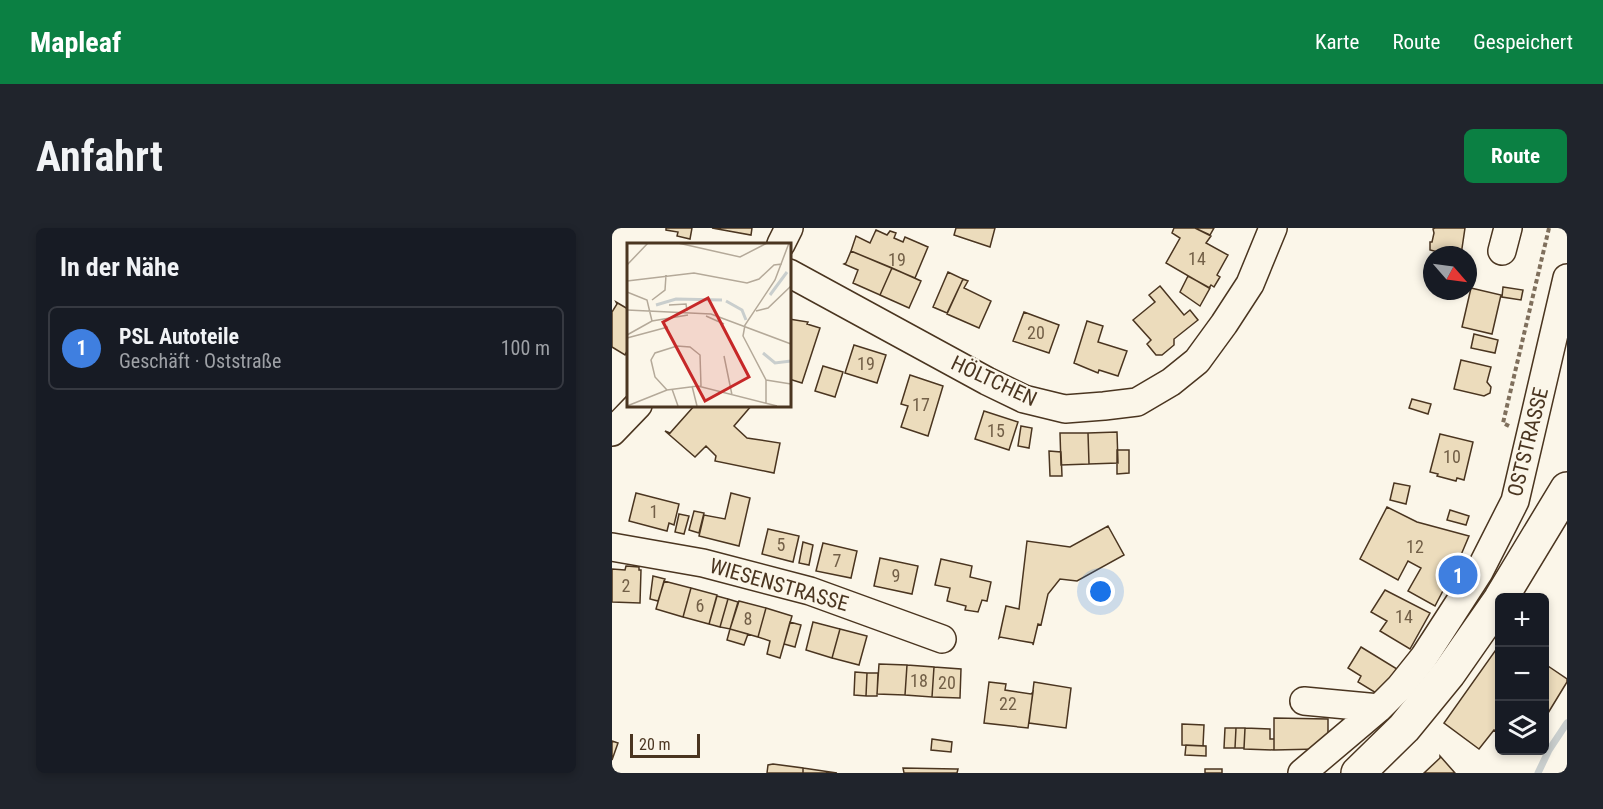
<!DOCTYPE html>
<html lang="de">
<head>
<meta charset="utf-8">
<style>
	:root { --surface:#171b24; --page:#20242c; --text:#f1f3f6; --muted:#9ea1a6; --line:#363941; --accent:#0b8043 }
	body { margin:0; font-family:"Roboto Condensed",sans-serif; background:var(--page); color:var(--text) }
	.controls { position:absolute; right:18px; bottom:18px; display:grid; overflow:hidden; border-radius:9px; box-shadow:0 3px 9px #0003 }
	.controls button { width:54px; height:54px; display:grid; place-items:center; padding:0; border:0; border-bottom:2px solid var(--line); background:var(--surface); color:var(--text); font:30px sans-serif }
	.compass { position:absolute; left:811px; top:18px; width:54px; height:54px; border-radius:50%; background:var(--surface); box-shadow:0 3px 9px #0003; rotate:118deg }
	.scale { position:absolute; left:18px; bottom:15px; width:70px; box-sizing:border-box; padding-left:6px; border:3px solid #4a3520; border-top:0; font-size:16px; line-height:21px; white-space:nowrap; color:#4a3520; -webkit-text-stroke:4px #fbf6e9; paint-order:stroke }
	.you { position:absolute; left:489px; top:364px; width:21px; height:21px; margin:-15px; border:4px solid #fff; border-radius:50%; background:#1a73e8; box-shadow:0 0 0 9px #1a73e833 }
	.badge { display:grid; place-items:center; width:39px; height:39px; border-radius:50%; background:var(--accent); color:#fff; font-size:20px; font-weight:700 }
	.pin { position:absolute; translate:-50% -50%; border:3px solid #fff; box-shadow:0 2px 6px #0006 }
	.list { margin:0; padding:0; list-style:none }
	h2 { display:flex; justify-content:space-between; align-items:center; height:78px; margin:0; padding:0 24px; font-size:26px }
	h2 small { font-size:20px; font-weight:400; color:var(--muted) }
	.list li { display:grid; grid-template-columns:39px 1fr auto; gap:18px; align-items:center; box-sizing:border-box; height:84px; margin:0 12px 12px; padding:0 12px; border:2px solid var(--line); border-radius:9px }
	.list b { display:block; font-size:22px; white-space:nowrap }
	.list p { margin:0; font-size:20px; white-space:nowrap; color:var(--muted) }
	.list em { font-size:20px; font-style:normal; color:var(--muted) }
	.icon { flex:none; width:33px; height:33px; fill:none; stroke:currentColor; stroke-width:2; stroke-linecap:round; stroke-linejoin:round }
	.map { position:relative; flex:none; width:955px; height:545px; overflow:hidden; border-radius:9px }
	header { display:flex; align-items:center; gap:36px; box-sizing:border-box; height:84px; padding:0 30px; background:var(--accent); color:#fff }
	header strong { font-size:28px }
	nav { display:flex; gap:33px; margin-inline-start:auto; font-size:21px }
	.intro { display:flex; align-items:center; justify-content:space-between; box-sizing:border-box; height:144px; padding:0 36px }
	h1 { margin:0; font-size:42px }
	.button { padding:15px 27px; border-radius:9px; background:var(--accent); color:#fff; font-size:21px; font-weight:700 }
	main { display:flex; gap:36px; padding:0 36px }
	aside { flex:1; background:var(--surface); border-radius:9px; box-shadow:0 3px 9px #0003 }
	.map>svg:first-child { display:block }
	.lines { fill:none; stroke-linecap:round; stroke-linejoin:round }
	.stream { stroke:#c9cecd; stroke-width:7 }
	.building { fill:#ecdcbc; stroke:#4a3520; stroke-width:1.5 }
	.minor-casing { stroke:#4a3520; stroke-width:30 }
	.major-casing { stroke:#4a3520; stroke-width:36 }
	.path { stroke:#7f6f5c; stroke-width:4; stroke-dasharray:4.5 3; stroke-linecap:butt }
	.minor { stroke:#fbf6e9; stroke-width:27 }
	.major { stroke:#fbf6e9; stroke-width:33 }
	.labels { text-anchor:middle; stroke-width:4.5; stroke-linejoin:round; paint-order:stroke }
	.number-label { font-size:18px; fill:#725f47 }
	.street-label { font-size:21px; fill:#4a3520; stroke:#fbf6e9 }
	.inset-river { fill:none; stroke:#c9cecd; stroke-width:3 }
	.inset-road { fill:none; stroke:#b4a999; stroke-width:1.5 }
	.view { fill:#c62828; fill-opacity:0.15; stroke:#c62828; stroke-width:3 }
	.inset-edge { fill:none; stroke:#4a3520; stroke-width:3 }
</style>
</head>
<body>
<header>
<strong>Mapleaf</strong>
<nav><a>Karte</a><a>Route</a><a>Gespeichert</a></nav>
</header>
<div class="intro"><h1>Anfahrt</h1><a class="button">Route</a></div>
<main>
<aside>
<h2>In der Nähe<small></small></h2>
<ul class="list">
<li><span class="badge" style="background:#3f7fe0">1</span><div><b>PSL Autoteile</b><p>Geschäft · Oststraße</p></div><em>100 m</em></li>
</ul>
</aside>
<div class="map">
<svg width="955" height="545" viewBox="0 0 955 545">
	<rect width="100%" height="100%" fill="#fbf6e9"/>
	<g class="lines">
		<path class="stream" d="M926,545L937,522L955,495"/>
	</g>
	<path class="building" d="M54,0H80L78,11L65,8L66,4L54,2Z
		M100,0H140L139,7Z
		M344,0H383L378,19L342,7Z
		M562,0H583L599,8L594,15L616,27L605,47L608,49L602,59L599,57L597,60L554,35L568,10L560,5Z
		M583,0H602L598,7Z
		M823,0H853L849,27H838L818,22V14H820L822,5L821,1Z
		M264,2L275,7L278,3L284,5L282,10L291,14L293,9L316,19L303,50L239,23L244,8L258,15Z
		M239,23L280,40L268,67L241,55L246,42L232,36L234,35Z
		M280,40L309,53L297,80L268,67Z
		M336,44L351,51L335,85L321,79Z
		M576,48L598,60L588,78L568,64Z
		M351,51L356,53L352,60L379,73L367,100L335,86Z
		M548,58L572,87L578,82L586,92L562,111V117L550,127H544L535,116L539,112L521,92L543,74L537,67Z
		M891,59L911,62L909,72L890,69Z
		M859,60L889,67L880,106L850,99Z
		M4,74L16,81L15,116L16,121L13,127L0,119V84L5,76Z
		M412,84L447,97L437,125L401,113Z
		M177,91L196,94L195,96L208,100L190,155L177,151Z
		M475,93L491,98L486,114L515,123L506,148L487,142L486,145L462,135Z
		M862,106L886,112L883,125L859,120Z
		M242,117L274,127L265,155L233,145Z
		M849,132L879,139L875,154L879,159L878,165L872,168L842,161Z
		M211,138L231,144L223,169L203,163Z
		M298,147L331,158L316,208L289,199L296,178L289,176Z
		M800,171L819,176L816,186L797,180Z
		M83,177H140L122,198L135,210L168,215L162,245L103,233L104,228L94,218L83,229L53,203L58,205Z
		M372,183L406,194L397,222L363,211Z
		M409,198L420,200L417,220L406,218Z
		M505,204L506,235L477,236L476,205Z
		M448,205H476L477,236L449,237Z
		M828,206L861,214L852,252L845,250L844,253L825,248L826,246L818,244Z
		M505,222H517V245L505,246Z
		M437,223L449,224L450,248H438Z
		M782,255L798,258L794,276L778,272Z
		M24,265L67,276L62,297L57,295L55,303L17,293Z
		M119,265L138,270L127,318L87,308L92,287L113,291Z
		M775,279L805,294L857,308L846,334L823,378L796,363L809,340L796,333L786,352L748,331Z
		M838,282L857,288L854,297L835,292Z
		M82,283L92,285L87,305L77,302Z
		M67,286L77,288L72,306L63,304Z
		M496,298L512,327L465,353L448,351L436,366L429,397L426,396L421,417V415L388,409L387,410L394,378L407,381L415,313L458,319Z
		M156,301L187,308L181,334L150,326Z
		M191,314L201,317L197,337L187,335Z
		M211,315L245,323L239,350L204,343Z
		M268,330L306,338L300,366L262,358Z
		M329,331L360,338L358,349L379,354L375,373L370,372L366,384L353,382L354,378L335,373L338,360L323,357Z
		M14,338L27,339V342H29L28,375L0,374V341L13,342Z
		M41,348L53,351L46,373L38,371Z
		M52,353L79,360L71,389L44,381Z
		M79,360L105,367L97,396L71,389Z
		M773,362L818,385L798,421L768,403L775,393L759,384Z
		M105,368L116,371L108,399L97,396Z
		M116,371L126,374L118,401L108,399Z
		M127,373L154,380L146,409L118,401Z
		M154,380L180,388L168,430L155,426L158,413L146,409Z
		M178,394L189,397L183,419L172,416Z
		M201,394L228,401L220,430L194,422Z
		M118,401L136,406L132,417L115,412Z
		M228,401L255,408L247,437L220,430Z
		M888,416V505L882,502L867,521L832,495Z
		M749,419L785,441L769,468L746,454L749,448L736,440Z
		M267,436L295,437L293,467L265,466Z
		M933,436L955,451V454L933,490Z
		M295,437L322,439L320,469L293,467Z
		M322,439L349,441L348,470L320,469Z
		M243,444L255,445L254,468L242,467Z
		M255,445H266L265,468H254Z
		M377,454L394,456L393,462L419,466L421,464L416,500L372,495Z
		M422,454L459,460L454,500L417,495Z
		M662,490L716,491V510H711V518L707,521L662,522Z
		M570,496L592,497L591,518L570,517Z
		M613,500H624L623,520H612Z
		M624,500H633L632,520H623Z
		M633,500L658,501V511H662V522L632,521Z
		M320,511L340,514L339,524L319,522Z
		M0,513L6,515L0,532Z
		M574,517L594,518V528L573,527Z
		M828,528L843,545H812L828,530Z
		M161,536L191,540V545H155L156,537Z
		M191,540L225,545H191Z
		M291,540L344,541H346L345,545H292Z
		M593,541H610V545H593Z"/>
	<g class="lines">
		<defs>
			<path id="minor" d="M169,16L177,0
				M890,23L896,0
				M177,45L375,153L412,171L453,181L492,178L525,174L559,154L585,133L612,96L638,56L661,0
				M0,204L26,177
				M0,319L91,335L198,363L330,411
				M692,473L767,480
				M690,545L767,480L788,459L812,429L867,344L903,273L955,50"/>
			<path id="major" d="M889,370L955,261
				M746,545L792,500L837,445L888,372"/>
		</defs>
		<use href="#minor" class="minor-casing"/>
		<use href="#major" class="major-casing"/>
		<path class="path" d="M897,198L891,195L937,0"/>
		<use href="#minor" class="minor"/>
		<use href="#major" class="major"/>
	</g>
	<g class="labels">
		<g class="number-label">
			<text x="585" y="37">14</text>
			<text x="285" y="38">19</text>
			<text x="424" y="111">20</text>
			<text x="254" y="142">19</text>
			<text x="309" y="183">17</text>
			<text x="384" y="209">15</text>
			<text x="840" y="235">10</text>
			<text x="42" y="290">1</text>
			<text x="169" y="323">5</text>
			<text x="803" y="325">12</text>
			<text x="225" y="339">7</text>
			<text x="284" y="354">9</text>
			<text x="14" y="364">2</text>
			<text x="88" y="384">6</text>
			<text x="792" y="395">14</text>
			<text x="136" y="397">8</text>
			<text x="307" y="459">18</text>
			<text x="335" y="461">20</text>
			<text x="396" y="482">22</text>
		</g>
		<g class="street-label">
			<text transform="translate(382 153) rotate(25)" y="7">HÖLTCHEN</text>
			<text transform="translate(916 214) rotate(-76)" y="7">OSTSTRASSE</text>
			<text transform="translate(167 357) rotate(16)" y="7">WIESENSTRASSE</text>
		</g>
	</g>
	<g transform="translate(15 15)">
		<rect width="164" height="164" fill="#fbf6e9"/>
		<path class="inset-river" d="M143,52L160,29M99,58L115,67L119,77M29,62L49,56L95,57M136,110L148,120L164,118"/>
		<path class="inset-road" d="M51,0L113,14L140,0M0,22L21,0M0,38L67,30L120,40L132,36L147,22L155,21M0,49L20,57L25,78M25,57L38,47L39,32M42,62L59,61L60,68M0,67L84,71L164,101M129,68L141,65L164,43M79,73L97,81M0,92L25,78L61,72M0,95L41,84M97,113L105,152M139,137L164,141M65,143L70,163M45,146L51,163M40,147L28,134L24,117L28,110L50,103L63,104L73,112L74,143M139,161V137L116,93L118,82L148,37L162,0M0,163L40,147L71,143L150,163"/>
		<path class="view" d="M81,55L122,134L78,158L36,79Z"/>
		<rect width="164" height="164" class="inset-edge"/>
	</g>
</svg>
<div class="controls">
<button>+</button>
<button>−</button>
<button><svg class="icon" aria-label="layers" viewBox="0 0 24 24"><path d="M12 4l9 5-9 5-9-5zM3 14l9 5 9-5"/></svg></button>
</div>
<svg class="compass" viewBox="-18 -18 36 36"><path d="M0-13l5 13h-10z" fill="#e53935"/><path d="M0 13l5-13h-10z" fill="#9ea1a6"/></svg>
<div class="scale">20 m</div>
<div class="you"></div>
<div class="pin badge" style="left:846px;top:347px;background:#3f7fe0">1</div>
</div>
</main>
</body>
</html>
